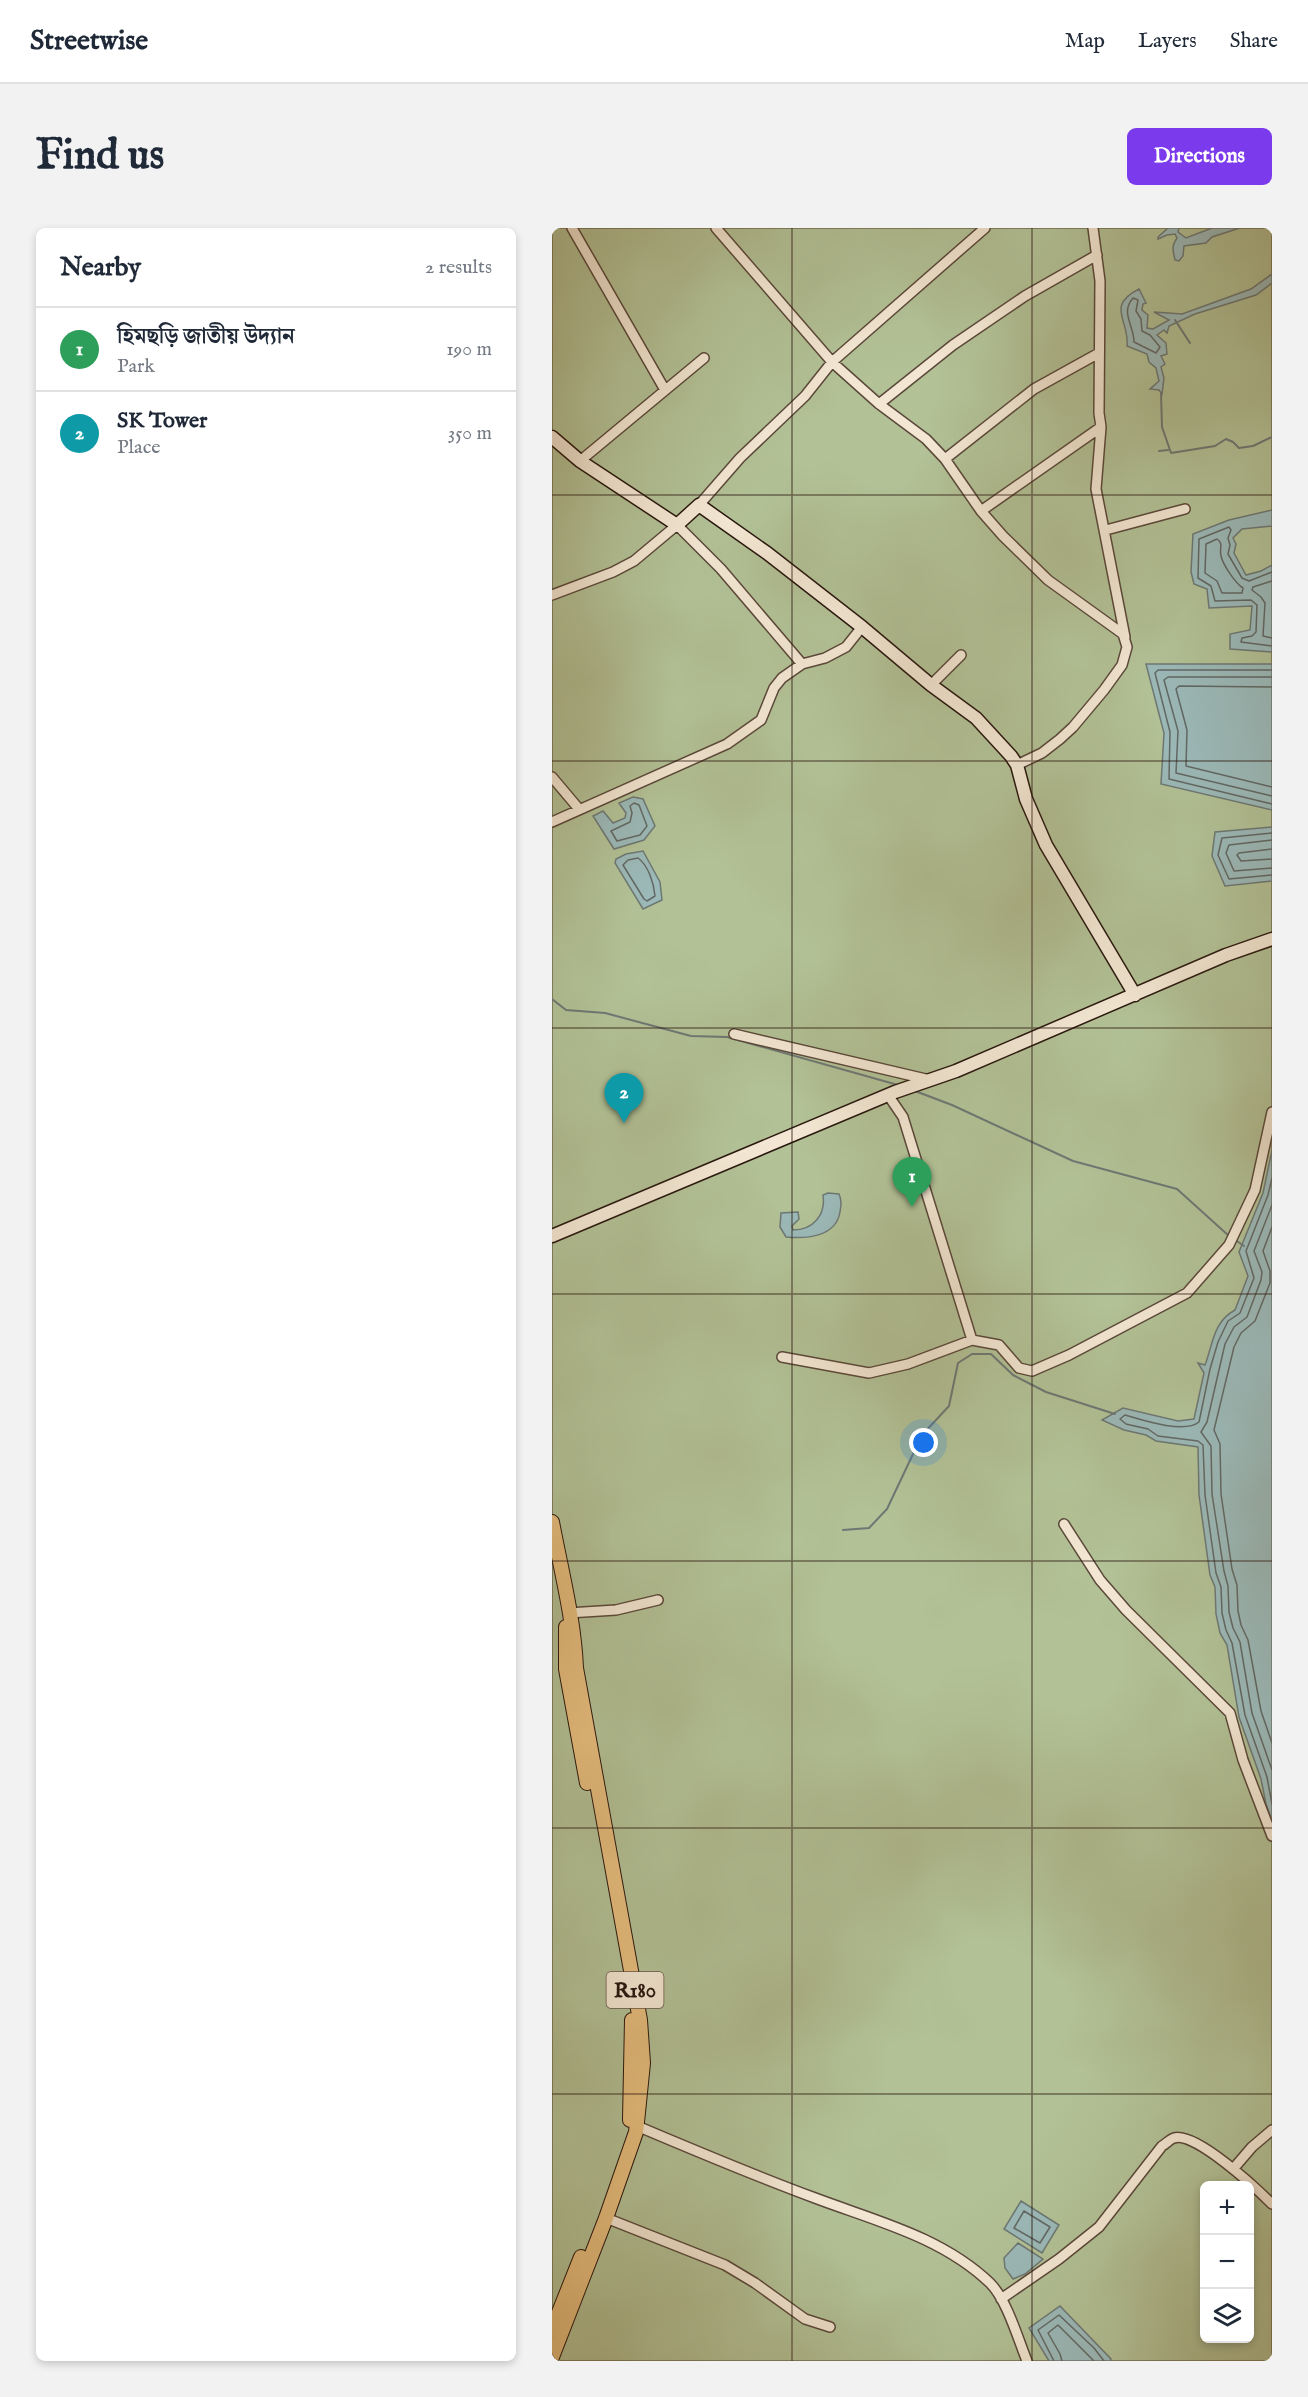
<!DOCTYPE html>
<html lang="en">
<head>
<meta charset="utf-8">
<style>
	:root { --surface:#fff; --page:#f2f2f3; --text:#1f2937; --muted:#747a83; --line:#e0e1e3; --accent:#7c3aed }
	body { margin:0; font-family:"IM FELL English","Noto Serif Bengali",serif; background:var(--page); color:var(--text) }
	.controls { position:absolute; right:18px; bottom:18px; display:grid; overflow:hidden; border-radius:9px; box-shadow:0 3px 9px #0003 }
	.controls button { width:54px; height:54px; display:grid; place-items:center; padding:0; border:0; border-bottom:2px solid var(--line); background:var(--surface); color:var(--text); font:30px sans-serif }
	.you { position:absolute; left:372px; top:1215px; width:21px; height:21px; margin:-15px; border:4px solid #fff; border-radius:50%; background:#1a73e8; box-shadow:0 0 0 9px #1a73e833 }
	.badge { display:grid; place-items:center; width:39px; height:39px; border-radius:50%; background:var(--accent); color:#fff; font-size:20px; font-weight:700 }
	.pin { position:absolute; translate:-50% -50px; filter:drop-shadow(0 2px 3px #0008) }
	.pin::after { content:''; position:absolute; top:32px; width:21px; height:18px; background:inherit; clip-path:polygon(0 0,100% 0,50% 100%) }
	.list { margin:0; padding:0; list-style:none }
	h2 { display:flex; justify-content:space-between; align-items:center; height:78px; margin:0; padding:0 24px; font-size:26px }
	h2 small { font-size:20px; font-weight:400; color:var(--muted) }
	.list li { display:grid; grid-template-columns:39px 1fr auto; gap:18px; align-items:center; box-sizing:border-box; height:84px; padding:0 24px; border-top:2px solid var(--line) }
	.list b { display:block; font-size:22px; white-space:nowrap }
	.list p { margin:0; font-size:20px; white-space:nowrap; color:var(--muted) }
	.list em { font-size:20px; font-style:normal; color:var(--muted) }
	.icon { flex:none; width:33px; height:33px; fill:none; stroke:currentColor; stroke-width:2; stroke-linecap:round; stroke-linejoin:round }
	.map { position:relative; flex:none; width:720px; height:2133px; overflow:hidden; border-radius:9px }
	header { display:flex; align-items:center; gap:36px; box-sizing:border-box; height:84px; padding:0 30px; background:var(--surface); border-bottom:2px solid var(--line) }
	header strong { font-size:28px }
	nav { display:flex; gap:33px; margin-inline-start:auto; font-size:21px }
	.intro { display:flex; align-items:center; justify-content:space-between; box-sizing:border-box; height:144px; padding:0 36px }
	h1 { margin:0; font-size:42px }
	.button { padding:15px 27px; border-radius:9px; background:var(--accent); color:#fff; font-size:21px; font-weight:700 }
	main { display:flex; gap:36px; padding:0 36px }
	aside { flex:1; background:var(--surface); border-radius:9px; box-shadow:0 3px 9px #0003 }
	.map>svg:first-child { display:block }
	.green { fill:#b2c196; stroke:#6e6c52; stroke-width:1.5; fill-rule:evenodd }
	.water { fill:#9bb9b8; stroke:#6d7874; stroke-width:1.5 }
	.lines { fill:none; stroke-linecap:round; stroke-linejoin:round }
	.shore { stroke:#626864; stroke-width:1.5 }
	.stream { stroke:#6d7874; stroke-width:2 }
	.street-casing { stroke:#5a483a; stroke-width:12 }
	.secondary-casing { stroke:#29170f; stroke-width:15 }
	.primary-casing { stroke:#29170f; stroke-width:16 }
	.street { stroke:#f3e7d3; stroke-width:9 }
	.secondary { stroke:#f3e7d3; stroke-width:12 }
	.primary { stroke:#e6bd7e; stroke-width:14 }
	.grid { fill:none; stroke:#29170f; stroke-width:1.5; stroke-opacity:0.55 }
	.labels { text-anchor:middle; stroke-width:4.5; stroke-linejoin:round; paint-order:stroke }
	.shield { fill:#f3e7d3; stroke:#66554a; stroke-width:1.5 }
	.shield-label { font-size:21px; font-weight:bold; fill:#29170f }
</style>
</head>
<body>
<header>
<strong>Streetwise</strong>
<nav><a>Map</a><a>Layers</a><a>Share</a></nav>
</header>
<div class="intro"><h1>Find us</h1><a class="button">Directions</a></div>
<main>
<aside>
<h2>Nearby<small>2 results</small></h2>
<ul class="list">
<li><span class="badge" style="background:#2e9e5b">1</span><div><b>হিমছড়ি জাতীয় উদ্যান</b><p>Park</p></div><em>190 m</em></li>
<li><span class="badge" style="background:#0f9aa8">2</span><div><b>SK Tower</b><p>Place</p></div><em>350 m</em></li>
</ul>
</aside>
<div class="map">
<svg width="720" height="2133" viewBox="0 0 720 2133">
	<rect width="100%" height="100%" fill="#eddabc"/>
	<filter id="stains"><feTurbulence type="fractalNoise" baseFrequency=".00333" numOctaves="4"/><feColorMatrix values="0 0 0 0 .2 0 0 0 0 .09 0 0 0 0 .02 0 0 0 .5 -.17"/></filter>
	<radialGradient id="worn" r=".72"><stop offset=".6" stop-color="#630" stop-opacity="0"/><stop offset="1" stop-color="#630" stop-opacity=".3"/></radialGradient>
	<path class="green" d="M0,0H720V2133H0ZM652,1958H698V2110H652Z"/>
	<path class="water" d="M616,0H627L626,4L634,10L660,0H688L660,9L654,15L632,18L631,28L627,33L623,32C621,22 619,19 625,10L623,6L615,7L606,11V9Z
		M720,46V55L704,67L643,86L617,98L615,105L612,102L605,107L614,115L615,126L609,128L613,136L609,139L612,150L610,166L607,162L598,161L607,153L604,140L597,134L595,126L575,118C578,93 553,78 587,61L594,75L591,76L590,82L596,87L595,100L601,101L617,92L602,84L630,86L699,61Z
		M720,282V298L690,301L681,310L684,316L682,325L694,347L709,343L720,337V424L678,421V406L698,402L700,378L657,380L655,361L642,356L639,344L641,306L677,292Z
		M594,436H720V582L609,556L612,505Z
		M81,569L91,571L103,598L92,612L62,621L41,588L51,583L61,595L73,590L74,585L67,575Z
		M720,599V653L673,658L660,628L663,604Z
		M91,623L108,654L110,672L91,681L63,635L64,631L74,626Z
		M720,922V1593L714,1576L709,1551L687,1489L675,1417L668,1405L664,1386L663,1359L658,1347L647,1267L646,1219L604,1213L594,1207L572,1202L550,1192L571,1180L626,1193L642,1191L652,1145L646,1135L653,1137C661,1116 661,1094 683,1082L696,1048L687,1024L711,965Z
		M276,965L287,966C290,973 289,977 288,984C284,1009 254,1011 234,1009L228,999L229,985L246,984L247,991L240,998L241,1002C261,1002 274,987 271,967Z
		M469,1973L507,1997L490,2025L452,2001Z
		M466,2015L491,2031L473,2046L461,2051L453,2040L452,2030Z
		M508,2078L559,2131L558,2133H497L477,2100Z"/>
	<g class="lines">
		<path class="shore" d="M581,70L586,72L584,83L589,91L590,103L598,107L608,119L604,125L582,114C582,97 568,85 581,70Z
			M665,311C672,316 667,320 669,328C671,337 684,356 691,360L690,365H670L665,353L653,345L654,316Z
			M720,344L697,353L690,350L676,326L678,317L676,310L679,302L677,299L647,311L646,350L659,358L663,373L699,372L705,377L704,404L700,408L690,410L689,414L720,418
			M720,353L701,359L700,362L709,369L713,375L711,408L720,410
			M720,442H606L603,445L618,504L617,551L720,576
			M720,449H616L612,452L626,503L624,545L720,568
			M720,459L627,458L624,461L635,502L634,538L720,559
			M82,575L87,577L95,598L88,607L65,613L59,603L78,594L80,585L78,578Z
			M720,605L670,610L666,627L677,651L720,647
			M720,612L677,617L674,625L682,643L720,640
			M720,621L687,625L685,627L689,633L720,631
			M86,630C96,637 102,655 103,668L95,673L92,671L71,637L76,632Z
			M720,950L716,967L694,1023L702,1050L688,1085L676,1093L666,1114L658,1141L647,1194C632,1206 590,1192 573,1187L568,1191L574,1196L596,1201L606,1208L646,1213L651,1217L653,1267L664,1345L669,1359L670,1385L674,1402L680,1415L693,1487L715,1549L720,1576
			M720,977L702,1023L710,1044L709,1052L695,1089L682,1099L673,1116L655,1194L649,1204L659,1218L660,1266L672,1343L676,1358L677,1384L681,1400L688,1414L700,1485L720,1542
			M720,999L711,1023L718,1043V1055L703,1093L689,1105L682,1119L662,1202L668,1216L669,1266L680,1341L685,1357L686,1383L689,1397L696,1412L709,1483L720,1515
			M472,1983L498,1999L488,2015L462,2000Z
			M502,2133L486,2102L507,2087L542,2120L552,2133
			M510,2133L508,2126L496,2105L506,2097L542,2133"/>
		<path class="stream" d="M623,92L638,115
			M609,165L610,199L619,225L663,218L674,211L681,214L687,220L701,218L720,209
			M607,223L616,222
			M0,771L14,782L53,785L139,808L175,809L346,857
			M363,863L400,877L521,933L625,961L677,1008
			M682,1011L692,1018
			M291,1302L317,1300L335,1281L370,1207L397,1178L406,1135L420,1126H439L461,1147L494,1164L563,1186"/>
		<defs>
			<path id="street" d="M20,0L113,162
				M164,0L280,134L327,176L374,211L393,231L429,283L451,308L496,352L571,406L575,419L570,437L552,462L521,499L508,511L490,525L465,537
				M541,0L548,53L547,185L549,199L544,261L573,409
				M327,176L401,117L473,68L545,27
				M393,231L482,161L547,125
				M28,233L152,130
				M147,277L188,230L253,168L280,134L433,0
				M429,283L549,199
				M554,302L633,281
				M0,367L61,344L82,333L125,297L169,341L250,436
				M379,457L409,427
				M0,549L27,581
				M0,594L175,516L209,492L222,460L230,450L250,436L273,430L294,419L310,399
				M182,806L378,852
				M336,867L351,889L420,1112
				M230,1129L317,1145L356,1136L420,1112L447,1117L467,1140L480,1143L517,1127L635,1065L677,1017L703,962L720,884
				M512,1296L548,1352L574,1382L678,1485L691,1532L720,1608
				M16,1385L64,1382L106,1372
				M85,1898C144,1923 203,1948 263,1970C324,1993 390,2009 438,2055C455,2072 466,2111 475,2133
				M682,1940L700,1919L720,1902
				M54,1990L173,2037L203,2055L253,2091L278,2099
				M449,2071L507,2031L547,1999L610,1918C614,1916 618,1911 622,1910C643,1903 705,1961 720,1976"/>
			<path id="secondary" d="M0,209L28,233L125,297L147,277L215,325L310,399L379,457L424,490L459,528L465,537L474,571L494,617L583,767
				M0,1008L343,864L404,843L674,727L720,711"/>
			<path id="primary" d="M0,1294C9,1342 22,1391 24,1440L88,1792L91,1835L84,1904L54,1990L0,2129
				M14,1399V1441L35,1555
				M78,1892L80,1792
				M0,2102L29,2029"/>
		</defs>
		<use href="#street" class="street-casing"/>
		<use href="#secondary" class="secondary-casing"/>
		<use href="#primary" class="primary-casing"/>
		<use href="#street" class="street"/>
		<use href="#secondary" class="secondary"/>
		<use href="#primary" class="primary"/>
	</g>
	<path class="grid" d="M240,0V2133M480,0V2133M0,267H720M0,533H720M0,800H720M0,1066H720M0,1333H720M0,1600H720M0,1866H720"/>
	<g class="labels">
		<rect class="shield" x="54.5" y="1744" width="57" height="36" rx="4.5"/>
		<g class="shield-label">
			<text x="83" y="1769">R180</text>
		</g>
	</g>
	<rect width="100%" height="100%" filter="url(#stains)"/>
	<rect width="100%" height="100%" fill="url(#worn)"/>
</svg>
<div class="controls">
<button>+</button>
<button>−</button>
<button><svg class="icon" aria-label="layers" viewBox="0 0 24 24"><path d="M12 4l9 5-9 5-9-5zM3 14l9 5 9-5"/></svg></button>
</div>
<div class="you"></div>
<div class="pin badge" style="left:360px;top:979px;background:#2e9e5b">1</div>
<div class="pin badge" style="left:72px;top:895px;background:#0f9aa8">2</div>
</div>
</main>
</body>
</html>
